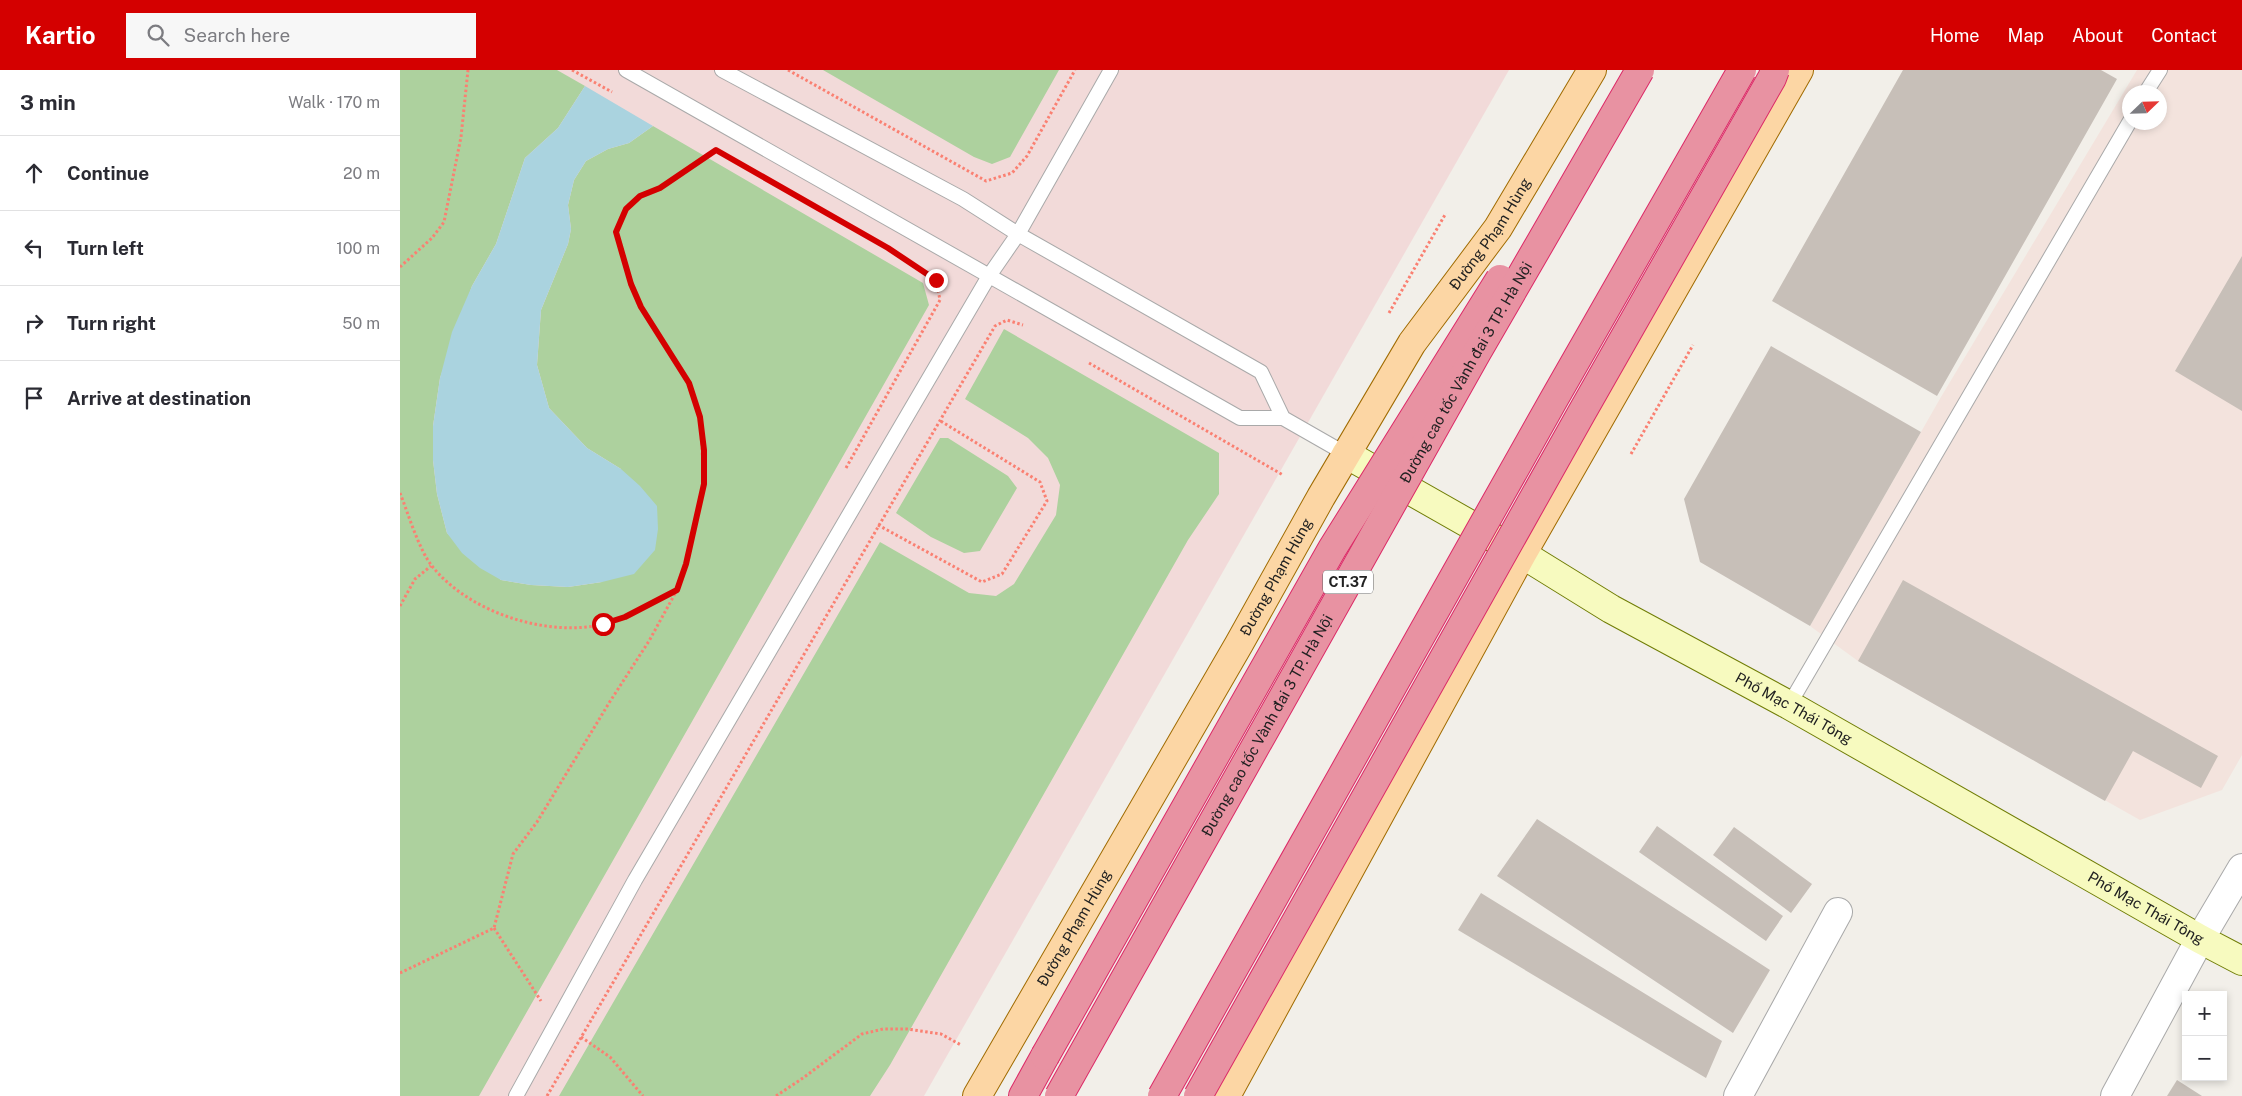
<!DOCTYPE html>
<html lang="en">
<head>
<meta charset="utf-8">
<style>
	:root { --surface:#fff; --page:#f7f7f7; --text:#2b2b33; --muted:#7c7c81; --line:#e1e1e2; --accent:#d40000 }
	body { margin:0; font-family:"Public Sans",sans-serif; background:var(--page); color:var(--text) }
	.controls { position:absolute; right:15px; bottom:15px; display:grid; overflow:hidden; border-radius:0px; box-shadow:0 2px 8px #0003 }
	.controls button { width:45px; height:45px; display:grid; place-items:center; padding:0; border:0; border-bottom:1px solid var(--line); background:var(--surface); color:var(--text); font:25px sans-serif }
	.compass { position:absolute; left:1722px; top:15px; width:45px; height:45px; border-radius:50%; background:var(--surface); box-shadow:0 2px 8px #0003; rotate:67deg }
	.stop { position:absolute; width:15px; height:15px; margin:-11px; border:4px solid #d40000; border-radius:50%; background:#fff }
	.stop.end { background:#d40000; border-color:#fff; box-shadow:0 1px 5px #0008 }
	.list { margin:0; padding:0; list-style:none }
	h2 { display:flex; justify-content:space-between; align-items:center; height:65px; margin:0; padding:0 20px; font-size:21px }
	h2 small { font-size:16px; font-weight:400; color:var(--muted) }
	.list li { display:grid; grid-template-columns:32px 1fr auto; gap:15px; align-items:center; box-sizing:border-box; height:75px; padding:0 20px; border-top:1px solid var(--line) }
	.list b { display:block; font-size:19px; white-space:nowrap }
	.list em { font-size:16px; font-style:normal; color:var(--muted) }
	.icon { flex:none; width:28px; height:28px; fill:none; stroke:currentColor; stroke-width:2; stroke-linecap:round; stroke-linejoin:round }
	.map { position:relative; flex:none; width:1842px; height:1026px; overflow:hidden }
	header { display:flex; align-items:center; gap:30px; box-sizing:border-box; height:70px; padding:0 25px; background:var(--accent); color:#fff }
	header strong { font-size:24px }
	nav { display:flex; gap:28px; margin-inline-start:auto; font-size:18px }
	.search { width:350px; height:45px; background:var(--page); display:flex; align-items:center; gap:12px; box-sizing:border-box; padding:0 18px; border-radius:0px; color:var(--muted); font-size:19px }
	main { display:flex }
	aside { flex:1; background:var(--surface) }
	.map>svg:first-child { display:block }
	.commercial { fill:#f2dad9 }
	.military { fill:#f3e3dd; fill-rule:evenodd }
	.forest { fill:#add19e }
	.water { fill:#aad3df }
	.building { fill:#c7bfb8 }
	.lines { fill:none; stroke-linecap:round; stroke-linejoin:round }
	.lane-casing { stroke:#a9a9a9; stroke-width:16 }
	.street-casing { stroke:#a9a9a9; stroke-width:30 }
	.secondary-casing { stroke:#707d05; stroke-width:30 }
	.primary-casing { stroke:#a06b00; stroke-width:30 }
	.highway-casing { stroke:#dc2a67; stroke-width:30 }
	.path { stroke:#fa8072; stroke-width:3; stroke-dasharray:2.5 2.5; stroke-linecap:butt }
	.lane { stroke:#fff; stroke-width:14 }
	.street { stroke:#fff; stroke-width:28 }
	.secondary { stroke:#f7fabf; stroke-width:28 }
	.primary { stroke:#fcd6a4; stroke-width:28 }
	.highway { stroke:#e892a2; stroke-width:28 }
	.highway-bridge-casing { stroke:#dc2a67; stroke-width:30; stroke-linecap:butt }
	.highway-bridge { stroke:#e892a2; stroke-width:28 }
	.route { stroke:#d40000; stroke-width:6 }
	.labels { text-anchor:middle; stroke-width:5; stroke-linejoin:round; paint-order:stroke }
	.shield { fill:#fff; stroke:#646464; stroke-width:1 }
	.shield-label { font-size:14px; font-weight:bold; fill:#222 }
	.street-label { font-size:15px; fill:#222; stroke:#fff }
</style>
</head>
<body>
<header>
<strong>Kartio</strong>
<div class="search"><svg class="icon" aria-label="search" viewBox="0 0 24 24"><circle cx="10" cy="10" r="6"/><path d="M15 15l6 6"/></svg>Search here</div>
<nav><a>Home</a><a>Map</a><a>About</a><a>Contact</a></nav>
</header>
<main>
<aside>
<h2>3 min<small>Walk · 170 m</small></h2>
<ul class="list">
<li><svg class="icon" aria-label="ahead" viewBox="0 0 24 24"><path d="M12 20V5M6 11l6-6 6 6"/></svg><div><b>Continue</b></div><em>20 m</em></li>
<li><svg class="icon" aria-label="left" viewBox="0 0 24 24"><path d="M17 20v-9H6M10 6l-5 5 5 5"/></svg><div><b>Turn left</b></div><em>100 m</em></li>
<li><svg class="icon" aria-label="right" viewBox="0 0 24 24"><path d="M7 20v-9h11M14 6l5 5-5 5"/></svg><div><b>Turn right</b></div><em>50 m</em></li>
<li><svg class="icon" aria-label="arrive" viewBox="0 0 24 24"><path d="M6 21V4h12l-3 4 3 4H6"/></svg><div><b>Arrive at destination</b></div></li>
</ul>
</aside>
<div class="map">
<svg width="1842" height="1026" viewBox="0 0 1842 1026">
	<rect width="100%" height="100%" fill="#f2efe9"/>
	<path class="commercial" d="M0,0H1109L524,1026H0Z"/>
	<path class="military" d="M1737,0H1842V685L1822,720L1740,750L1458,591L1410,556L1541,327ZM1730,22H1760V52H1730Z"/>
	<path class="forest" d="M0,0H157L185,16L158,58L125,88L96,174L72,216L40,308L33,356V390L37,424L47,463L101,510L131,515L168,517L202,512L221,399L187,378L149,338L137,295L141,240L168,174L171,159L168,135L174,110L186,91L208,79L229,73L253,56L523,213L529,235L79,1026H0Z
		M423,0H659L610,87L592,94L574,87Z
		M604,259L819,383V424L788,470L490,995L470,1026H159L480,472L569,523L596,526L614,514L656,445L660,415L648,388L628,368L565,329Z
		M540,368H548L608,406L617,418L580,481L564,483L531,467L496,443Z"/>
	<path class="water" d="M185,16L253,56L229,73L208,79L186,91L174,110L168,135L171,159L168,174L141,240L137,295L149,338L187,378L221,399L240,416L257,436L258,459L255,480L234,504L202,512L168,517L131,515L101,510L80,498L62,483L47,463L37,424L33,390V356L40,308L52,262L72,216L96,174L125,88L158,58Z"/>
	<path class="building" d="M1503,0H1701L1717,9L1537,326L1372,231Z
		M1842,186V341L1775,301Z
		M1371,276L1521,362L1410,556L1300,492L1284,429Z
		M1503,510L1818,686L1801,718L1733,681L1705,731L1458,591Z
		M1137,749L1370,900L1333,963L1097,806Z
		M1257,756L1383,846L1366,871L1239,782Z
		M1334,757L1412,814L1391,843L1313,785Z
		M1081,823L1322,971L1306,1008L1058,860Z
		M1777,1010L1802,1026H1767Z"/>
	<g class="lines">
		<defs>
			<path id="lane" d="M226,0L840,348H883L946,384
				M322,0L563,129L618,164L861,302L883,348
				M1746,22L1760,0
				M1389,635L1730,51
				M116,1026L235,810L589,206L618,164L711,0"/>
			<path id="street" d="M1338,1026L1438,842
				M1715,1026L1800,869L1842,798"/>
			<g id="secondary">
				<path id="s1" d="M946,384L1122,484L1211,539L1389,635L1800,869L1842,891"/>
			</g>
			<g id="primary">
				<path id="s2" d="M577,1026L839,574L921,427L1012,273L1098,158L1192,0"/>
				<path d="M826,1026L1122,484L1399,0"/>
			</g>
			<path id="highway" d="M623,1026L645,986"/>
		</defs>
		<use href="#lane" class="lane-casing"/>
		<use href="#street" class="street-casing"/>
		<use href="#secondary" class="secondary-casing"/>
		<use href="#primary" class="primary-casing"/>
		<use href="#highway" class="highway-casing"/>
		<path class="path" d="M172,0L212,22
			M388,0L586,111L612,103L627,86L675,0
			M0,197L32,168L44,152L61,67L68,0
			M989,243L1046,143
			M689,293L883,405
			M1231,384L1293,275
			M446,398L540,230L536,210L496,183
			M0,423C8,443 19,480 32,496C68,542 147,568 204,554C229,547 252,531 276,520
			M478,455L582,512L602,504L647,431L640,412L539,350
			M0,536L15,509L31,496
			M94,858L141,931
			M0,903L94,858L113,784L137,752L209,633L249,571L277,520L286,494L304,414L300,347L289,313L241,237L231,214L216,162L226,139L240,126L260,118L316,80
			M181,967L210,987L243,1026
			M147,1026L595,256L607,250L623,255
			M376,1026L403,1008L462,964L483,959H507L541,964L561,975"/>
		<use href="#lane" class="lane"/>
		<use href="#street" class="street"/>
		<use href="#secondary" class="secondary"/>
		<use href="#primary" class="primary"/>
		<use href="#highway" class="highway"/>
		<defs>
			<g id="highway-bridge">
				<path d="M645,986L932,479L1100,209"/>
				<path id="s3" d="M659,1026L1076,284L1240,0"/>
				<path d="M762,1026L1154,329L1342,0"/>
				<path d="M798,1026L1181,344L1372,8L1375,0"/>
			</g>
		</defs>
		<use href="#highway-bridge" class="highway-bridge-casing"/>
		<use href="#highway-bridge" class="highway-bridge"/>
	</g>
	<g class="lines">
		<path class="route" d="M203,554L225,547L277,520L286,494L304,414V380L300,347L289,313L241,237L231,214L216,162L226,139L240,126L260,118L316,80L488,178L536,210"/>
	</g>
	<g class="labels">
		<rect class="shield" x="923" y="500.5" width="50" height="23" rx="4"/>
		<g class="shield-label">
			<text x="948" y="517">CT.37</text>
		</g>
		<g class="street-label">
			<text dy="5" stroke="none"><textPath href="#s2" startOffset="1004">Đường Phạm Hùng</textPath></text>
			<text dy="5" stroke="none"><textPath href="#s3" startOffset="830">Đường cao tốc Vành đai 3 TP. Hà Nội</textPath></text>
			<text dy="5" stroke="none"><textPath href="#s2" startOffset="599">Đường Phạm Hùng</textPath></text>
			<text dy="5" stroke="none"><textPath href="#s1" startOffset="515">Phố Mạc Thái Tông</textPath></text>
			<text dy="5" stroke="none"><textPath href="#s3" startOffset="425">Đường cao tốc Vành đai 3 TP. Hà Nội</textPath></text>
			<text dy="5" stroke="none"><textPath href="#s1" startOffset="920">Phố Mạc Thái Tông</textPath></text>
			<text dy="5" stroke="none"><textPath href="#s2" startOffset="194">Đường Phạm Hùng</textPath></text>
		</g>
	</g>
</svg>
<div class="controls">
<button>+</button>
<button>−</button>
</div>
<svg class="compass" viewBox="-18 -18 36 36"><path d="M0-13l5 13h-10z" fill="#e53935"/><path d="M0 13l5-13h-10z" fill="#7c7c81"/></svg>
<div class="stop" style="left:203px;top:554px"></div>
<div class="stop end" style="left:536px;top:210px"></div>
</div>
</main>
</body>
</html>
